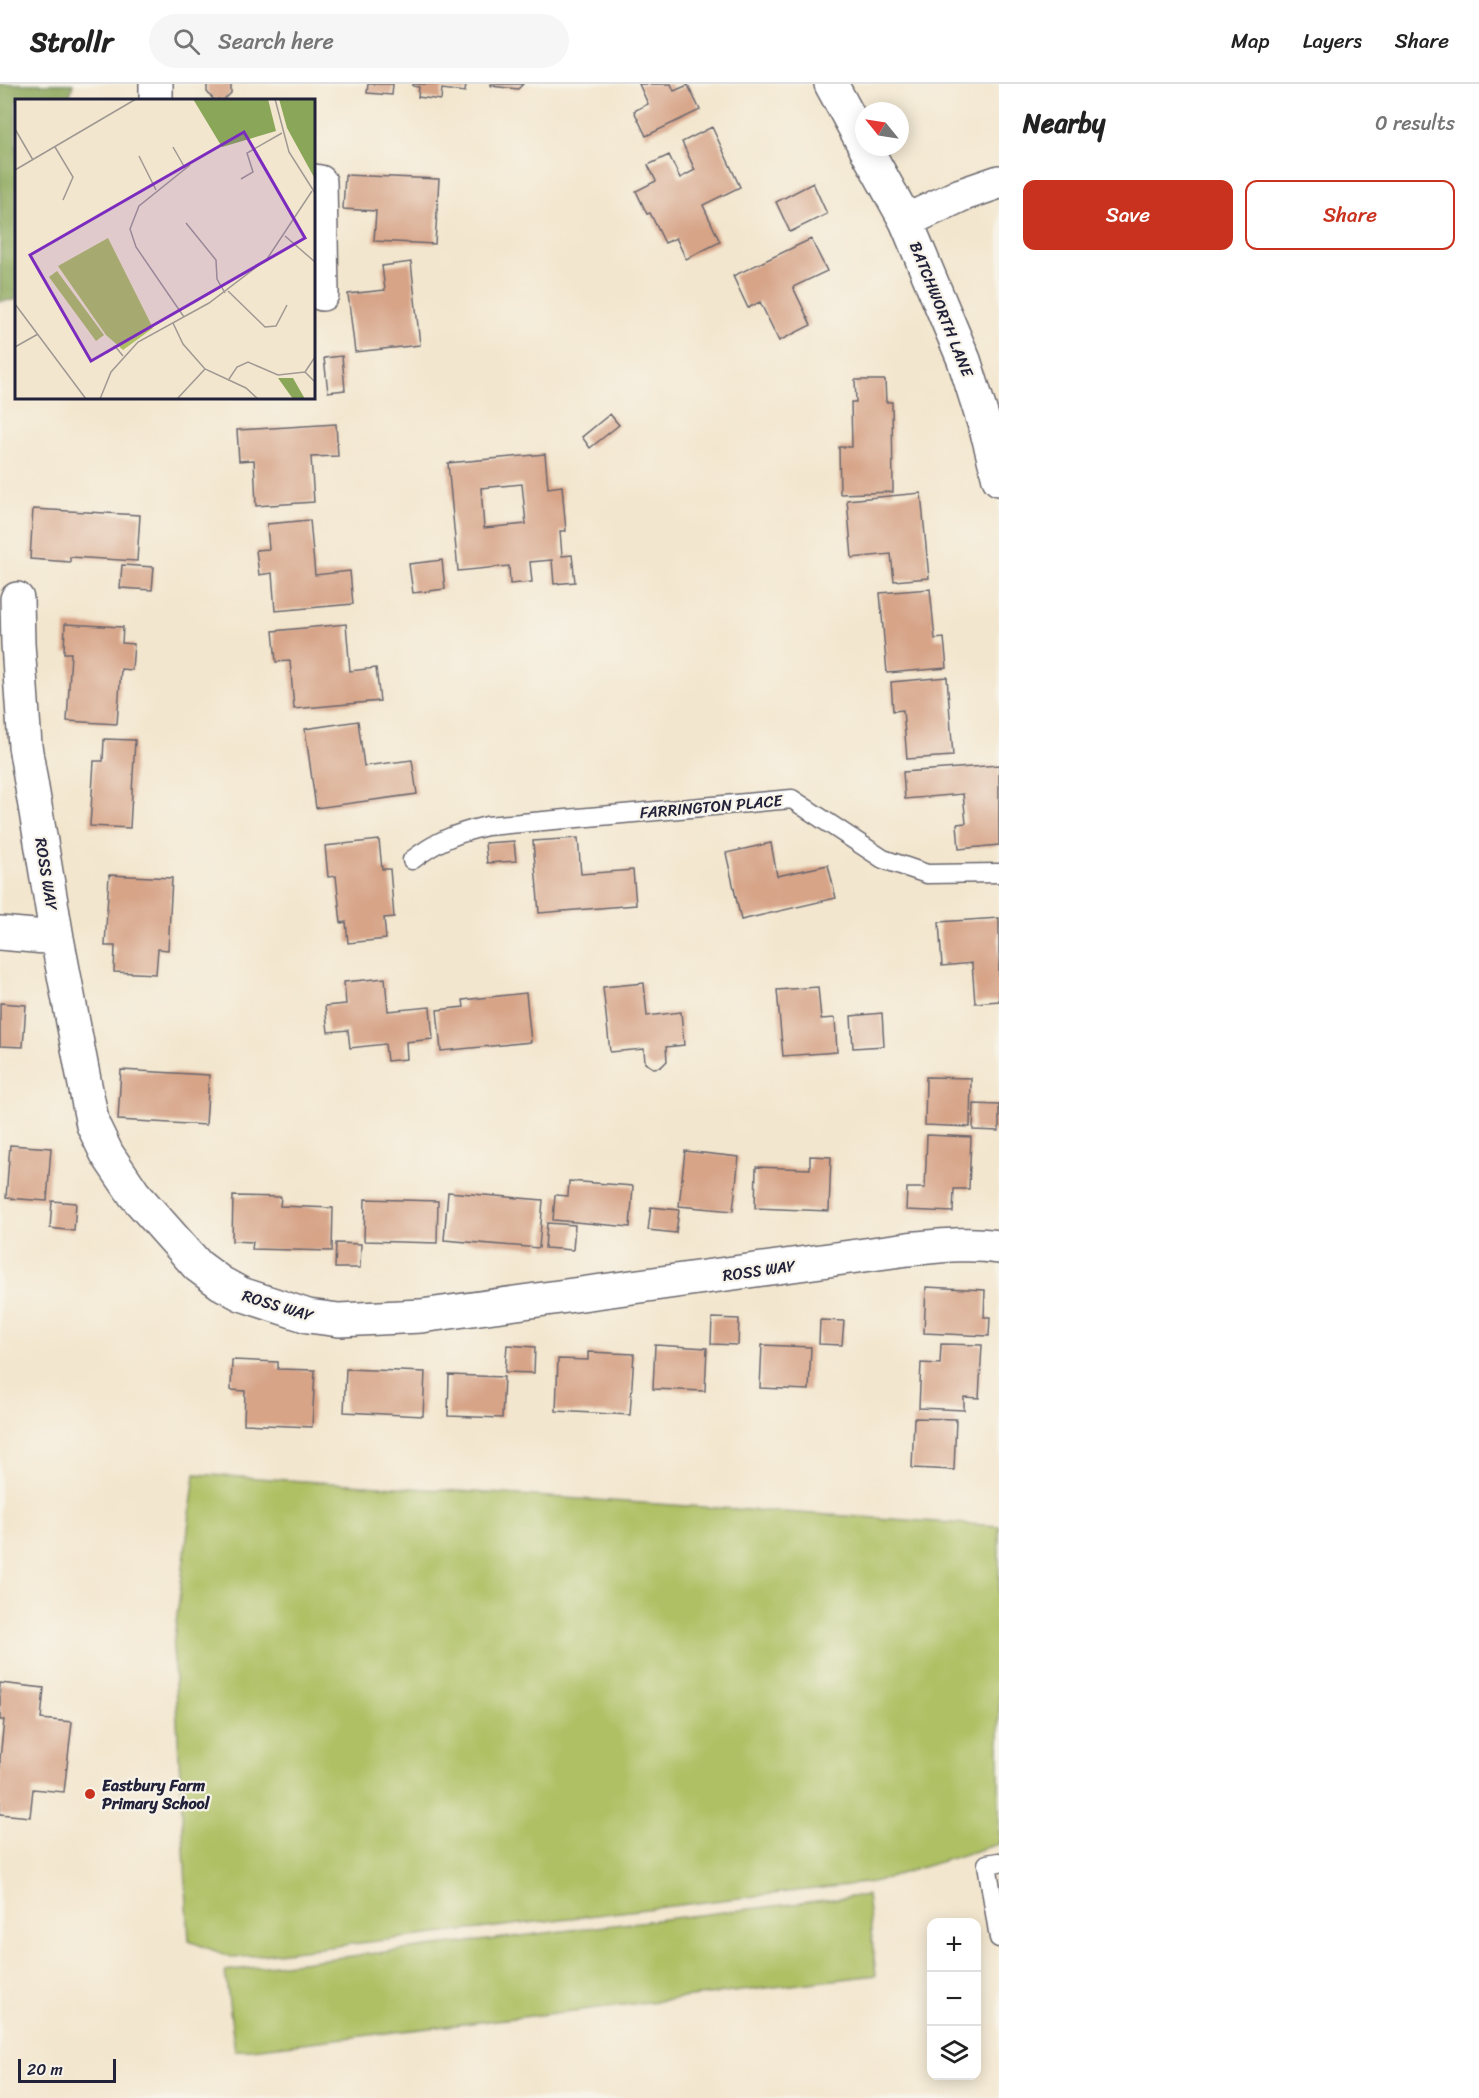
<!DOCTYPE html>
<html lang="en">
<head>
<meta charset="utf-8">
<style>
	:root { --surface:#fff; --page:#f6f6f6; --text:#222; --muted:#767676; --line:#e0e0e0; --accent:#c8321e }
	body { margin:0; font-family:Sriracha,sans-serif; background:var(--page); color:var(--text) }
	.controls { position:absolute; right:18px; bottom:18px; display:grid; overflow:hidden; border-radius:12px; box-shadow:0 3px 15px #0003 }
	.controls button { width:54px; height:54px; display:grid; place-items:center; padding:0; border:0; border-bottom:2px solid var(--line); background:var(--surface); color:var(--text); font:30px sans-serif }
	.compass { position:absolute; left:855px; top:18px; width:54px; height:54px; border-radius:50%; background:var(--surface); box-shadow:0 3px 15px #0003; rotate:300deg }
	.scale { position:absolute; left:18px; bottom:15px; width:98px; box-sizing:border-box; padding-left:6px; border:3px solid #22223b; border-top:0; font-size:16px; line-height:21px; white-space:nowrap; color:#22223b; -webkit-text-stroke:4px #f7f3e8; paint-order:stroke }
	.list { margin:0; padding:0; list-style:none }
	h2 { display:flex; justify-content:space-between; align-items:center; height:78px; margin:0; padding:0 24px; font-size:26px }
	h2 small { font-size:20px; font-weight:400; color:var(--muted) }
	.actions { display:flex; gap:12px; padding:18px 24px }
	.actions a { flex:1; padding:14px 0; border:2px solid var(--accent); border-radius:12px; text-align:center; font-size:21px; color:var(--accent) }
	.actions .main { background:var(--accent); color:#fff }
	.icon { flex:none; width:33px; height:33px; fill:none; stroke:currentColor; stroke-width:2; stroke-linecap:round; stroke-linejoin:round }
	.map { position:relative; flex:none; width:999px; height:2014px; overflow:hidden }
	header { display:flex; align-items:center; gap:36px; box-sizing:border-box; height:84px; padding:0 30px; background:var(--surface); border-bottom:2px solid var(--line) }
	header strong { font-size:28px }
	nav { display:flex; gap:33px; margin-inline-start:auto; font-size:21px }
	.search { width:420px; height:54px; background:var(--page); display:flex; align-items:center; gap:15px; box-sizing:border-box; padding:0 21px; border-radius:33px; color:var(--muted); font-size:22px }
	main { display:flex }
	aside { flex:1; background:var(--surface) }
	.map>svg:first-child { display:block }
	.green { fill:#aec063; stroke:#68714f; stroke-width:1.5 }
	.forest { fill:#8aa659; stroke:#56644a; stroke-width:1.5 }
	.building { fill:#d7a488; fill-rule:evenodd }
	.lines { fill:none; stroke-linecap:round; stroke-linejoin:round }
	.service-casing { stroke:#6b676e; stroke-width:21 }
	.minor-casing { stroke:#6b676e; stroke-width:36 }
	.tertiary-casing { stroke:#6b676e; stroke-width:36 }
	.service { stroke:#fff; stroke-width:18 }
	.minor { stroke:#fff; stroke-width:33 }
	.tertiary { stroke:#fff; stroke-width:33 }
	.poi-dot { fill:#c8321e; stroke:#f7f3e8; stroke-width:2 }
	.labels { text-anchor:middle; stroke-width:4.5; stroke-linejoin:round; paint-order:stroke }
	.street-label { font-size:16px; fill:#22223b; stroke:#f7f3e8 }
	.poi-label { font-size:16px; font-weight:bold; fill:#22223b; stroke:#f7f3e8; text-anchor:start }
	.inset-road { fill:none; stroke:#9f9893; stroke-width:1.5 }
	.view { fill:#7b2cbf; fill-opacity:0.15; stroke:#7b2cbf; stroke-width:3 }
	.inset-edge { fill:none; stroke:#22223b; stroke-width:3 }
</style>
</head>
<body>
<header>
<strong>Strollr</strong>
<div class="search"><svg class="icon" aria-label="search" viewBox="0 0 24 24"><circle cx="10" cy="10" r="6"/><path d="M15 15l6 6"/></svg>Search here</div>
<nav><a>Map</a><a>Layers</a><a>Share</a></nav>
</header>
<main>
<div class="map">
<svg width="999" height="2014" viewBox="0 0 999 2014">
	<rect width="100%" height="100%" fill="#f7f3e8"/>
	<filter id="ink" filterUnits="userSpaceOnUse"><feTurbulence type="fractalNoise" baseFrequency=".0167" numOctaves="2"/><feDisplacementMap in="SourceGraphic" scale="12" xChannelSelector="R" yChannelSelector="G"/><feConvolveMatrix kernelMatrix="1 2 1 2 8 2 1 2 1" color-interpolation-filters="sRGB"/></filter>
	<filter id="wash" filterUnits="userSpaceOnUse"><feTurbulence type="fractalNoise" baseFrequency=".008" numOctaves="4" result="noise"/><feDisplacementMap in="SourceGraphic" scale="24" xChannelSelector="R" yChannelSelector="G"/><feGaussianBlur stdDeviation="1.35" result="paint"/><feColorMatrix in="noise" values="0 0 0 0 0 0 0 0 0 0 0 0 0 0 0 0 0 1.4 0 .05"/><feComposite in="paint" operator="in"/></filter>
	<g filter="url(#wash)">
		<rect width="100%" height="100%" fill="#f3e6ce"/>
		<path class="green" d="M195,1390L999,1442V1760L873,1798L234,1874L189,1857L173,1563Z
			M867,1811L876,1891L235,1967L225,1887Z"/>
		<path class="forest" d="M0,0H73L69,16H16V216L0,217Z"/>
		<g id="blocks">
			<path class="building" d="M207,0H231V9L224,16H214L207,8Z
				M368,0H393L392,11L367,9Z
				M413,0H466L465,8L442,5L441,16L418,13L419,3L413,2Z
				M491,0H523L518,5L491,2Z
				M639,0H671L674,7L688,1L700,26L646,52L634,27L648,20Z
				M712,43L740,103L703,121L720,158L686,175L676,154L665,159L650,129L647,130L636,107L656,97L648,81L669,71L680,94L695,86L682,58Z
				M345,91L439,95L435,160L374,157L376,127L343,125Z
				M813,99L827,130L790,148L776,118Z
				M811,155L827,187L793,203L811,241L779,257L760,218L748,224L733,192Z
				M411,178L420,261L355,268L348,210L385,206L382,182Z
				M342,272L345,306L328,308L324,274Z
				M855,296H885L886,318H892L893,408L840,410L839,363H852L851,318H856Z
				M610,330L619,341L590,364L582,353Z
				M336,340L338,372L311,373L314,418L256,422L254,376L239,377L237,346Z
				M545,370L548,404L562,402L566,447H560L562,472L572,471L575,498L554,500L552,476L530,478L532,498L510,500L509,482L458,487L448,379ZM522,400L526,440L484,444L481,404Z
				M921,409L929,494L894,497L891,470L852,474L847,416Z
				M33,425L140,431L137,477L70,473V478L30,475Z
				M310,436L315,491L350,487L353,520L275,527L272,489L259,491L256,466L269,465L267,440Z
				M442,476L445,505L413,509L409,480Z
				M122,481L154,483L152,506L120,504Z
				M930,505L935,555L944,554L947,584L887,589L880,509Z
				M65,540L123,543L122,559L134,560L132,586L121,585L117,640L67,637L71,569H64Z
				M346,540L350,587L376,584L380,617L294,625L290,577L276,578L273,547Z
				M947,593L953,672L907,675L903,626L893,627L891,598Z
				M358,637L364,682L412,676L417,710L316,724L305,645Z
				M104,655L135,656L130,744L90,742L94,677H103Z
				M999,681V761L959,765L957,740L966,739L963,710L905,715L903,688Z
				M578,754L581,790L633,786L636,821L539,829L533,757Z
				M379,756L382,785H390L394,833L384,834L386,855L348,859L346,838L341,839L336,792L328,793L325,762Z
				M514,757L516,777L487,779L485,759Z
				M771,759L777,792L828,781L836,814L741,836L726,769Z
				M109,791L172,794L168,866L158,865L156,890L114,888L115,862H105Z
				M999,834V917L975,919L972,879L942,882L939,838Z
				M385,894L388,927L430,923L433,955L406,958L407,975L387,977L385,960L350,964L348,946L328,948L325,922L346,920L344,898Z
				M644,899L647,932L681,928L684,961L666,963L667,977L661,983L653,984L645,979L644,965L610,968L603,903Z
				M818,903L821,935L835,934L837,968L783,972L777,906Z
				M526,909L531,958L441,967L437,926L464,923L463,916Z
				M0,919L26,921L23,963L0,962Z
				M882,929L884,962L853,964L851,932Z
				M121,986L209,991L206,1041L118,1036Z
				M926,993L971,994L970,1043L925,1041Z
				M974,1020L999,1021V1047L973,1046Z
				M927,1051L971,1053L969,1105H954L953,1128L906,1126L907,1104H925Z
				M10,1061L51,1064L47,1117L6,1114Z
				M685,1067L739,1073L733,1127L679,1122Z
				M810,1072L831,1073L829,1127L755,1124L756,1083L810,1085Z
				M569,1097L633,1102L630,1143L553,1136L555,1111L568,1112Z
				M448,1108L543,1116L539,1164L444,1156Z
				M233,1112L281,1113L280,1122L333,1124L332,1167L252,1165L253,1158L232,1157Z
				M365,1115L438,1117L437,1159L364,1157Z
				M52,1117L76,1119L74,1147L50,1144Z
				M651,1123L679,1126L676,1149L648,1146Z
				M547,1139L575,1141L573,1166L545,1164Z
				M336,1159L361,1160L360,1184H335Z
				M926,1203L985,1206L984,1233H990L989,1252L924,1249Z
				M712,1234L739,1235L738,1261L711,1260Z
				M820,1236L844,1237L842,1261L819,1260Z
				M941,1260L982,1261L979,1314L964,1313V1326L919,1324L921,1279L940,1280Z
				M507,1261L535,1263L534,1289L505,1288Z
				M655,1261L707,1264L705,1307L653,1305Z
				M762,1261L811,1263L809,1306L760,1304Z
				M588,1268L634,1270L630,1331L556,1327L558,1275L588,1276Z
				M232,1276L278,1278V1285L315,1286L312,1343L244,1340L245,1307L231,1306Z
				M346,1285L425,1288L423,1332L344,1328Z
				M449,1291L504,1293L502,1334L448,1332Z
				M914,1334L956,1335L954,1386L912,1384Z
				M0,1599L44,1604L41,1635L72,1638L64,1708L33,1705L30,1733L0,1730V1675L4,1636H0Z"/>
		</g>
	</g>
	<g filter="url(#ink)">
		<use href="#blocks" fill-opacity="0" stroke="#6b676e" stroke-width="1.5"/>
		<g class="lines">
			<defs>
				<path id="service" d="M412,776C437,757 456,749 487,742L792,715L883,775L927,790L999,789
					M999,1778L987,1780L999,1854"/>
				<path id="minor" d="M156,0V16
					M314,97L320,98L322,210
					M906,137L961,111L999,98
					M17,515L18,560L25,662L57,854L85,1001L93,1041L107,1070L134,1110L198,1182L221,1199L241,1210L308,1232L339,1236L421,1232L908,1165C939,1162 969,1158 999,1163
					M0,849L57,854"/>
				<path id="tertiary" d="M831,0L864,61
					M865,63L906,137L964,276L989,355L999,395"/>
			</defs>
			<use href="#service" class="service-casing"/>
			<use href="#minor" class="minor-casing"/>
			<use href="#tertiary" class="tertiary-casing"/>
			<use href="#service" class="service"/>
			<use href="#minor" class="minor"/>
			<use href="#tertiary" class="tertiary"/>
		</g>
	</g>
	<circle class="poi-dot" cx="90" cy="1710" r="6"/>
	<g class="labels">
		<g class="street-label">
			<text transform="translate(942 225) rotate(68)" y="6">BATCHWORTH LANE</text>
			<text transform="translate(711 722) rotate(-5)" y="6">FARRINGTON PLACE</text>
			<text transform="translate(47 790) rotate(81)" y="6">ROSS WAY</text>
			<text transform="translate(759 1186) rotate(-8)" y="6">ROSS WAY</text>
			<text transform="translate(278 1221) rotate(17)" y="6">ROSS WAY</text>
		</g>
		<g class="poi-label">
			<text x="102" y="1707">Eastbury Farm<tspan x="102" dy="18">Primary School</tspan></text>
		</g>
	</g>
	<g transform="translate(15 15)">
		<rect width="300" height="300" fill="#f3e6ce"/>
		<path d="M93,139L138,229L108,251L91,236L43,167ZM42,172L89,236L81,242L34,178Z" fill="#aec063"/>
		<path d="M178,0H253L261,32L207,48ZM264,0H300V80L272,29ZM263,279H278L290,300H278Z" fill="#8aa659"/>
		<path class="inset-road" d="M260,0L274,53L300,94M0,30L18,61M40,48L58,78L48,101M158,48L170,69M124,57L141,91M0,71L121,0M226,80L238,73L232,54L267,34M171,124L201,161L202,180L210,194M270,137L300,163M213,192L250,228L261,227L272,206M0,205L71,300M169,218L121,148L115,130L124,107L175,66M158,224L168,245L190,270L231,289L243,300M0,248L23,235M92,254L100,247L108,257M290,273L300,258M214,280L222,268L233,263L263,276L290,273L300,283M85,300L96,273L123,243L194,204L252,160L297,92M162,300L190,270"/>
		<path class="view" d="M229,33L290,139L76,262L15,156Z"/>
		<rect width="300" height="300" class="inset-edge"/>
	</g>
</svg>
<div class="controls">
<button>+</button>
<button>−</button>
<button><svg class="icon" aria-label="layers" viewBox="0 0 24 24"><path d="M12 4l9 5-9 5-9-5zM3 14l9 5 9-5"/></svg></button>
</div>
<svg class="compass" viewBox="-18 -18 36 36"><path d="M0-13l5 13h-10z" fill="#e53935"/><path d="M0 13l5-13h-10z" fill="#767676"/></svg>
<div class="scale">20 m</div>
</div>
<aside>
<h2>Nearby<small>0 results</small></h2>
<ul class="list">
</ul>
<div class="actions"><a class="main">Save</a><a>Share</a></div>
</aside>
</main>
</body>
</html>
